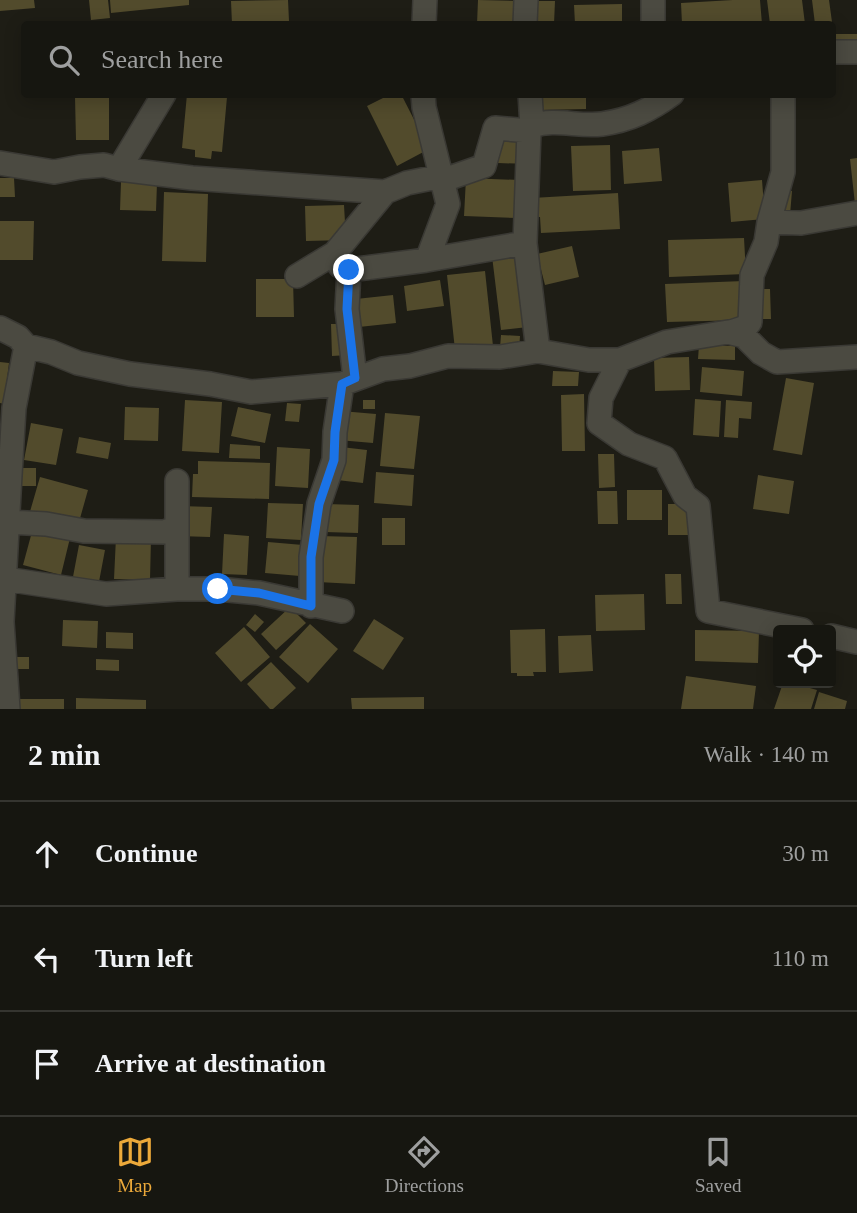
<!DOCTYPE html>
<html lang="en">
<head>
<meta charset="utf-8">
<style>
	:root { --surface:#161610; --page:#1f1f19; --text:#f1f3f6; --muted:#9e9f9f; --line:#353530; --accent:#eca93a }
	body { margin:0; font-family:"Times New Roman",serif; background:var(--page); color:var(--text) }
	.controls { position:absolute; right:21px; bottom:21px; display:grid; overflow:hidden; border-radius:7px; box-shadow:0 4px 18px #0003 }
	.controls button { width:63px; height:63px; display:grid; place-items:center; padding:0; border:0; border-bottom:2px solid var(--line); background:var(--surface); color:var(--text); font:35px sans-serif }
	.stop { position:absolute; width:21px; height:21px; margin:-16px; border:5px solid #1a73e8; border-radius:50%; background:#fff }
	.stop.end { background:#1a73e8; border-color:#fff; box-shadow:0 2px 7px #0008 }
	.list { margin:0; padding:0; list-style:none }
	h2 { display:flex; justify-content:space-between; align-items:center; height:91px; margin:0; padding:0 28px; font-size:30px }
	h2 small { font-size:23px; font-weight:400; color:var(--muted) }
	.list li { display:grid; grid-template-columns:46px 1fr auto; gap:21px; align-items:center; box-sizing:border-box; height:105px; padding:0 28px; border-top:2px solid var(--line) }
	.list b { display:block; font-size:26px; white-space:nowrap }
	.list em { font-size:23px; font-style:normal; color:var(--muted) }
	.icon { flex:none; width:38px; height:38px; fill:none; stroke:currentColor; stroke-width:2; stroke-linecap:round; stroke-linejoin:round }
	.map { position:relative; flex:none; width:857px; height:709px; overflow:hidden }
	.search { position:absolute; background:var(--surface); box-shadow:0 4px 18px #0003; left:21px; right:21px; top:21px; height:77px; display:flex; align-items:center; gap:18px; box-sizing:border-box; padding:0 24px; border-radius:7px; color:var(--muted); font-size:26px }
	.sheet { height:406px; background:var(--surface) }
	nav { display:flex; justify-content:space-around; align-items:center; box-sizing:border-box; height:98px; border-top:2px solid var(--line); background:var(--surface); font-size:19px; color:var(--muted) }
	nav a { display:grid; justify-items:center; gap:4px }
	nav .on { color:var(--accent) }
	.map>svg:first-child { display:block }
	.building { fill:#524b2c }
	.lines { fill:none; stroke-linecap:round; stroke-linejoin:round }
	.street-casing { stroke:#3a3934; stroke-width:26 }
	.street { stroke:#4b4a41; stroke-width:23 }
	.route { stroke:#1a73e8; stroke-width:9 }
</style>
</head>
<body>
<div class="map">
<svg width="857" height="709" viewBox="0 0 857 709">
	<rect width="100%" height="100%" fill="#1e1d15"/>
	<path class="building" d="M0,0H34L35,8L0,11Z
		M89,0H108L110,18L91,20Z
		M110,0H189V5L111,13Z
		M288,0L289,21L232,24L231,1Z
		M478,0L521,1L520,24H477Z
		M733,0H760L762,24H682L681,3Z
		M767,0H802L805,24H770Z
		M812,0H829L832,22L815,24Z
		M529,1H555L554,24H529Z
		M622,4V24H575L574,5Z
		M832,34H857V50L832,49Z
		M187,94L227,97L222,152L212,151L211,159L195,157V150L182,148Z
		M391,94H401L429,149L397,166L367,106Z
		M541,94H586V109L541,110Z
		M109,96V140H76L75,97Z
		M499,133L529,134V164L498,163Z
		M610,145L611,190L573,191L571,146Z
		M659,148L662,181L624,184L622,151Z
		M857,158V204H855L850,159Z
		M0,178H14L15,197H0Z
		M466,178L520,180L518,218L464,216Z
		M762,180L765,219L731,222L728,183Z
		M121,182L157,183L156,211L120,210Z
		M780,190L792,191L790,215L777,214Z
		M164,192L208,194L206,262L162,261Z
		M618,193L620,229L541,233L540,217H534L532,198Z
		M344,205L346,240L306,241L305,206Z
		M0,221H34L33,260H0Z
		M744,238L746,274L669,277L668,240Z
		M572,246L579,277L545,285L537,254Z
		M529,251L537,326L501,330L492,256Z
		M485,271L493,346L455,350L447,275Z
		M256,279H293L294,317H256Z
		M440,280L444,306L407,311L404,286Z
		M744,281L745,320L667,322L665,284Z
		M752,289H770L771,319H752Z
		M393,295L396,323L359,327L356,299Z
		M331,324H346L348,355L332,356Z
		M501,335L520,336L519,350L500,348Z
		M699,345L735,346V360L698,359Z
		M689,357L690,390L655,391L654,358Z
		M0,362L9,363L4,404L0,403Z
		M702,367L744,371L742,396L700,392Z
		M553,371L579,372L578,386H552Z
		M786,378L814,383L802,455L773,450Z
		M584,394L585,451H562L561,395Z
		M695,399L721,401L719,437L693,435Z
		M185,400L222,402L219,453L182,451Z
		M363,400H375V409H363Z
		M726,400L752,402L751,419L739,418L738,438L724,437Z
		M287,403L301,404L299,422L285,421Z
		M125,407L159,408L158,441L124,440Z
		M238,407L271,414L265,443L231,436Z
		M341,411L376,414L373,443L338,440Z
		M385,413L420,416L414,469L380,466Z
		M31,423L63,429L56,465L24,460Z
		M79,437L111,443L108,459L76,453Z
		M230,444L260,446V459L229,458Z
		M277,447L310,449L308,488L275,486Z
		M341,447L367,450L363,483L337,480Z
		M598,454H614L615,487L599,488Z
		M198,461L270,463L269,499L192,497L193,474H198Z
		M17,468H36V486H17Z
		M376,472L414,475L412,506L374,503Z
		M758,475L794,481L789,514L753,509Z
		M40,477L88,490L77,529L29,515Z
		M627,490H662V520H627Z
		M597,491H617L618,524H598Z
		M268,503L303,504L301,540L266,538Z
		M326,504L359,505L358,533L325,532Z
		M668,504H695V535H668Z
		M180,506L212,507L210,537L178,536Z
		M382,518H405V545H382Z
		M33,528L70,538L61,575L23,565Z
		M224,534L249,536L247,575L222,574Z
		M320,536L357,537L355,584L318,582Z
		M116,537L151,538L150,580L114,579Z
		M268,542L303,545L300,576L265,573Z
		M79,545L105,550L98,587L72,582Z
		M665,574H681L682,604H666Z
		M644,594L645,630L596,631L595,595Z
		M290,607L306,623L276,650L261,634Z
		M255,614L264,622L255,632L246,625Z
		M374,619L404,638L383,670L353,651Z
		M63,620L98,621L97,648L62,646Z
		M310,624L338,649L308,683L279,657Z
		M244,627L270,657L241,682L215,653Z
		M545,629L546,672H533L534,676H517V673H511L510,630Z
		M695,630L759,631L758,663L695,661Z
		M106,632L133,633V649L106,648Z
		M591,635L593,671L559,673L558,636Z
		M15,657H29V669H15Z
		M96,659L119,660V671L96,670Z
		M271,662L296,688L273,709H270L247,684Z
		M686,676L756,686L753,709H681Z
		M783,683H792L817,690L811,709H774Z
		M819,692L847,701L845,709H814Z
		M424,697V709H352L351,698Z
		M76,698L146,700V709H76Z
		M19,699H64V709H19Z"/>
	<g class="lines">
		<defs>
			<path id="street" d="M653,0V24
				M424,24L425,0
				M525,24L526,0
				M832,52H857
				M423,94L424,107L448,204L427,260
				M530,94L532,126
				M529,131L525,243L538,351
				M0,163L54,172L80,167L104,165L119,169L192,178L385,192L407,183L432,178L441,181L484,166L495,128L529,131L532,126C555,118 578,127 602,124C630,120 650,110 672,94
				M119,169L164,94
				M769,222L801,223L857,213
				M335,253L340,266L349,270L427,260L525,243
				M349,270L347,309L355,378
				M297,276L335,253L385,192
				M0,328L18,337L26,346L51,352L78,363L130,374L210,384L251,392L342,384L383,369L410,366L448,356L500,357L538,351L589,360H620L667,342L728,332L744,336L761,353L777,362L857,357
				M731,332L746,327L750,322L752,275L766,242L769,222L783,172V94
				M620,360L601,398L599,423L629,444L665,458L685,496L698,506L708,611L802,630
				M177,481V589
				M8,522L46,524L84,531L165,532L176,527
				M5,579L106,594L177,589H218L259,593L342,611
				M311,606V557L319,504L334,460L335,432L342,384
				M831,636L857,642
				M8,709L2,622L10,475L14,408L26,346"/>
		</defs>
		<use href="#street" class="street-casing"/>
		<use href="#street" class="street"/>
	</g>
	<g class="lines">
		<path class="route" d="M218,589L259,593L311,606V557L319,504L334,460L335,432L342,384L355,378L347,309L349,270"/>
	</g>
</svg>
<div class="controls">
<button><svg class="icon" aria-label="locate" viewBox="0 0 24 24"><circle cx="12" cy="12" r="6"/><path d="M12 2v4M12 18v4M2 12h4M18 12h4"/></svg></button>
</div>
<div class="stop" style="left:218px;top:589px"></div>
<div class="stop end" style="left:349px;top:270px"></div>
<div class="search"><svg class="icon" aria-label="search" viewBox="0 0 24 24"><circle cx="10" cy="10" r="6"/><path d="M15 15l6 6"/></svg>Search here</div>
</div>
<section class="sheet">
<h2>2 min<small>Walk · 140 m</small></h2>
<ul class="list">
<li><svg class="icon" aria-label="ahead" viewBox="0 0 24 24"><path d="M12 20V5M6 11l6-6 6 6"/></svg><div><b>Continue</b></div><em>30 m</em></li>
<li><svg class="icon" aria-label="left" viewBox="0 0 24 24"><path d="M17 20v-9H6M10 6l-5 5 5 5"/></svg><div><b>Turn left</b></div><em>110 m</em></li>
<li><svg class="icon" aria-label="arrive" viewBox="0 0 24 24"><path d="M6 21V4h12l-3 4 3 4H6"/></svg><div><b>Arrive at destination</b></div></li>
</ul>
</section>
<nav>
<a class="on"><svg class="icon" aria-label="map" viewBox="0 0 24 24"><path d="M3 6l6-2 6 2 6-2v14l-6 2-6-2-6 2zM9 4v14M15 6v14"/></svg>Map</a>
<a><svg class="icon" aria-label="directions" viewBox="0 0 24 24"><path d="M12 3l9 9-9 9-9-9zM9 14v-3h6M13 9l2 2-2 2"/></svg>Directions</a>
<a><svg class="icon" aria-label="saved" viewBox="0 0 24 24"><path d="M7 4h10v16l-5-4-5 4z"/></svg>Saved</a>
</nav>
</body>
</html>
